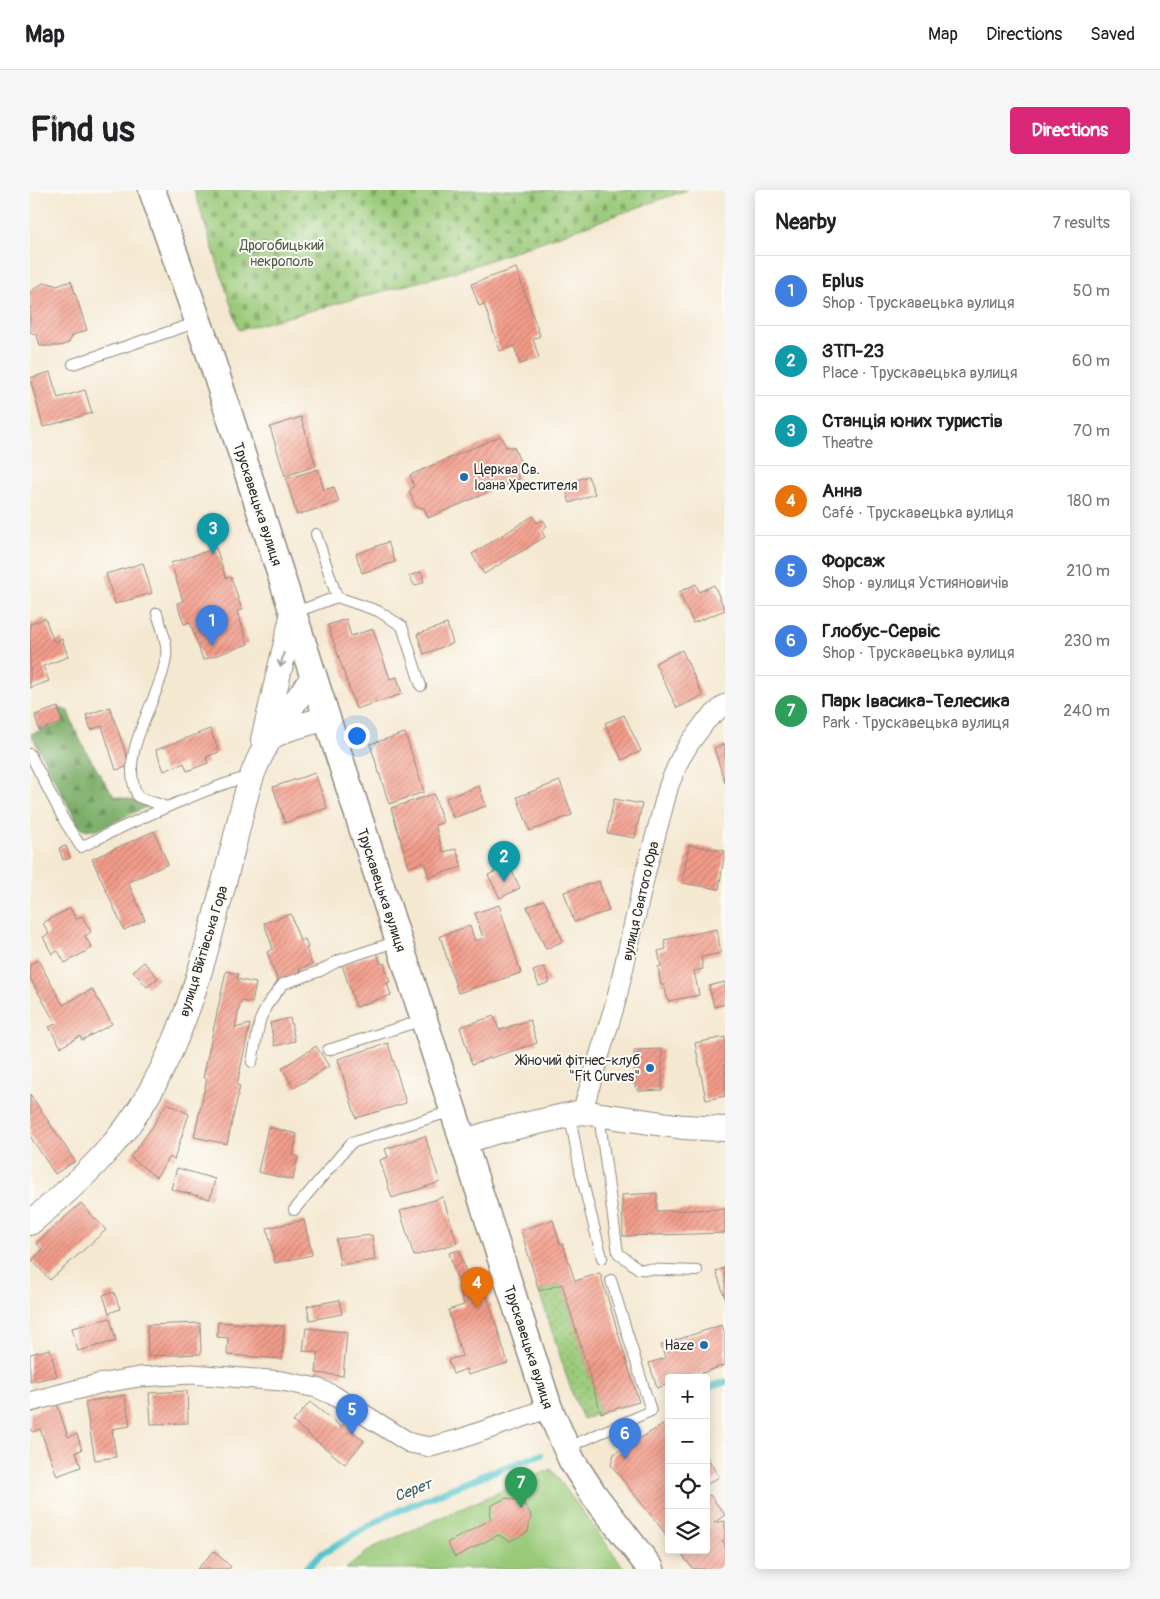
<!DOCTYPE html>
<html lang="en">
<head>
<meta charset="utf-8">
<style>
	:root { --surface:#fff; --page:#f6f6f6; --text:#202124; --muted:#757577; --line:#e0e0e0; --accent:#db2777 }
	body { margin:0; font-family:Pangolin,sans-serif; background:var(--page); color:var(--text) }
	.controls { position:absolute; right:15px; bottom:15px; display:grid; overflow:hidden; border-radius:5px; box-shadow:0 2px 12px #0003 }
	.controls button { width:45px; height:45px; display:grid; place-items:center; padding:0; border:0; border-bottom:1px solid var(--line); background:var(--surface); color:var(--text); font:25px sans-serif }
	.you { position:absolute; left:326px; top:545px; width:18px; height:18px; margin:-12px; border:4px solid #fff; border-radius:50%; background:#1a73e8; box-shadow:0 0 0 8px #1a73e833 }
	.badge { display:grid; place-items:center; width:32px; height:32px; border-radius:50%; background:var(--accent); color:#fff; font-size:16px; font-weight:700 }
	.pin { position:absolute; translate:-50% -41px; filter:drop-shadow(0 1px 2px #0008) }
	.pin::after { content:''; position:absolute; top:26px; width:18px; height:15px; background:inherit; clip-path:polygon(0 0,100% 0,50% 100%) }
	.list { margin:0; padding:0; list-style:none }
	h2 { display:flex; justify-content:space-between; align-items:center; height:65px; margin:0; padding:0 20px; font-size:21px }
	h2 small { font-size:16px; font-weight:400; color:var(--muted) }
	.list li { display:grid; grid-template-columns:32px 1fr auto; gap:15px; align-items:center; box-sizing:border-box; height:70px; padding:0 20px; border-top:1px solid var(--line) }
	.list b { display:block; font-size:19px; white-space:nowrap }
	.list p { margin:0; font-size:16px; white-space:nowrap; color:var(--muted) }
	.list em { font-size:16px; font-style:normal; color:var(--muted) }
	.icon { flex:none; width:28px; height:28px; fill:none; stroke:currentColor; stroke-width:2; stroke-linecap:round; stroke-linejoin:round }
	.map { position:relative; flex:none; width:695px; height:1379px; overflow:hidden; border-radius:5px }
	header { display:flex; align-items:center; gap:30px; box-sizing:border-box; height:70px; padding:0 25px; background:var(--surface); border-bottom:1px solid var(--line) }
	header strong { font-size:24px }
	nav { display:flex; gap:28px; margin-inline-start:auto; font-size:18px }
	.intro { display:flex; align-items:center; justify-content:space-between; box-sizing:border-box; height:120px; padding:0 30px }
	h1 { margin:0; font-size:35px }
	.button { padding:12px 22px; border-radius:5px; background:var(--accent); color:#fff; font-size:18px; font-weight:700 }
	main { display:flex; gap:30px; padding:0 30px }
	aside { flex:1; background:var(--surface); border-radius:5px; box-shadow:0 2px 12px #0003 }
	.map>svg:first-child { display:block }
	.grass { fill:url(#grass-dots); stroke:#627a52 }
	.forest { fill:url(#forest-firs); stroke:#536c4a }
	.cemetery { fill:url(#cemetery-stones); stroke:#627a52 }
	.park { fill:#9aca79; stroke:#627a52 }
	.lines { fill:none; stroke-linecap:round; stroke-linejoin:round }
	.stream { stroke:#57c4ce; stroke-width:7 }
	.building { fill:url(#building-hatch) }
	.service-casing { stroke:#908a7e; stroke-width:12 }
	.minor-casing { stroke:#908a7e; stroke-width:21 }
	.tertiary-casing { stroke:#908a7e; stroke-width:26 }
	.secondary-casing { stroke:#908a7e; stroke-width:29 }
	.service { stroke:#fff; stroke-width:10 }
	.minor { stroke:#fff; stroke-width:19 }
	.tertiary { stroke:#fff; stroke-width:24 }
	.secondary { stroke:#fff; stroke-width:26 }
	.oneway { stroke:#a0a0a0 }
	.poi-dot { fill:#1f6fb2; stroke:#fdfcf7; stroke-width:2 }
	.labels { text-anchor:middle; stroke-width:4; stroke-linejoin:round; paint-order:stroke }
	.park-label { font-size:14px; fill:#4c5b42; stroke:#fdfcf7 }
	.poi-label { font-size:14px; fill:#2b2b2b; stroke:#fdfcf7; text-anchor:end }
	.street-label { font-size:14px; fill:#2b2b2b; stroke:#fdfcf7 }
	.water-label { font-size:15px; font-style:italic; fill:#3a6164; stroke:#fdfcf7 }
</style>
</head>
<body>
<header>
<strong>Map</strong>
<nav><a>Map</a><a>Directions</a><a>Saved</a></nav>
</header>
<div class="intro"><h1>Find us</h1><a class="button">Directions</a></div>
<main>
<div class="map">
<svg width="695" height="1379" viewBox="0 0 695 1379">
	<defs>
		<pattern id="grass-dots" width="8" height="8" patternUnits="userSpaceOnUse" patternTransform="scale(1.25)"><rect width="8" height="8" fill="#9aca79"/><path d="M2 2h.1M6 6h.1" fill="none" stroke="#7ea463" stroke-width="1.8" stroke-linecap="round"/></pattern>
		<pattern id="forest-firs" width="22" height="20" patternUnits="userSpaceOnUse" patternTransform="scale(1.25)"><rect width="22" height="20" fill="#7bae69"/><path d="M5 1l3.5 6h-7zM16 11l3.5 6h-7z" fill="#658e57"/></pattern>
		<pattern id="cemetery-stones" width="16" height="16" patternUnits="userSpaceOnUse" patternTransform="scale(1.25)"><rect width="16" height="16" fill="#9aca79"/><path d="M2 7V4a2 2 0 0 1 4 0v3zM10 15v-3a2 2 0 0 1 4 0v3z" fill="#7ea463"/></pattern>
		<pattern id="building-hatch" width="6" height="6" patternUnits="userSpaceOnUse" patternTransform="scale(1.25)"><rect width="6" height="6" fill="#f39c8a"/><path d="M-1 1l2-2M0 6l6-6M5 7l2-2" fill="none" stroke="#c57f71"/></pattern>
	</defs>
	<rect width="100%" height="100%" fill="#fdfcf7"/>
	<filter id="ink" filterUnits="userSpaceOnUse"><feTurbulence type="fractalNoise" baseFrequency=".02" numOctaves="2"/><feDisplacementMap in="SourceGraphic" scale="10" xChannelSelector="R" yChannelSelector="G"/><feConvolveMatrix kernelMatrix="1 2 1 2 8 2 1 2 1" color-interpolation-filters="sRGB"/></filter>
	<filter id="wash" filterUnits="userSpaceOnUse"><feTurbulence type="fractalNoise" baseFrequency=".0096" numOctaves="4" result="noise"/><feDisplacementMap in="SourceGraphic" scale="20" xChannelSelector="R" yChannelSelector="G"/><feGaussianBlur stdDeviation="1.12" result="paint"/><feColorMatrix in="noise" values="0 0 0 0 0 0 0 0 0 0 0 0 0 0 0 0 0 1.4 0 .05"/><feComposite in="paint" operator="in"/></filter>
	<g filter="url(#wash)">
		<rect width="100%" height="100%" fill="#f4e8d1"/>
		<path class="grass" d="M532,1094L571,1223L553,1229L542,1203L509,1101Z"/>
		<path class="forest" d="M29,518L38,521C48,551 66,579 84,606L107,611L118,616L67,640C59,641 55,640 49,636L1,544L34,533Z"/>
		<path class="cemetery" d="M164,0H657L432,80L209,140Z"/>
		<path class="park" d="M521,1279L595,1379H316L342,1358Z"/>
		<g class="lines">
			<path class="stream" d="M676,1198L695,1192
				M276,1379L291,1364L360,1324L462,1282L511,1265"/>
		</g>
		<g id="blocks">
			<path class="building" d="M486,78L510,146L503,149L509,168L490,174L484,156L470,161L454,114L449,116L441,94Z
				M41,91L57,140L43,145L39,152L34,155L28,156H10L7,145L0,142V102L13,93H19L27,96Z
				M20,182L28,208L55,200L62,223L13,237L0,188Z
				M271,227L286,276L255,286L240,237Z
				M471,246L476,257H484L491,274L485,279L489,289L398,328L394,318L386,317L379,301L384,296L380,285Z
				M288,279L294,300L304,297L309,312L267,325L256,289Z
				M558,286L565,304L540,313L534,295Z
				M503,326L507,333L513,330L517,336L511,340L515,347L454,384L442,364Z
				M358,352L365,372L332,383L326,364Z
				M186,358L196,388L201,387L212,420L207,421L218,454L173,470L160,432L154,434L147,413L153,411L141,373Z
				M113,373L122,403L85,414L76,384Z
				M391,382L394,392L385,396L379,386Z
				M666,394L669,402L684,395L695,420L663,433L649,402Z
				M15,428L24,452L32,449L38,467L13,476L19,491L0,498V434Z
				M316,429L321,446L343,439L360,489L367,487L372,504L326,519L298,435Z
				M417,434L423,453L394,464L387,444Z
				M652,460L673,506L647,518L625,473Z
				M28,517L33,532L9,540L5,525Z
				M80,517L100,576L86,580L72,536L61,540L56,525Z
				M594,525L611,561L592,570L575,533Z
				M180,539L189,562L176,567L178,573L157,581L154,573L134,581L126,560Z
				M375,543L394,602L359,614L340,554Z
				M695,554V593L684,558Z
				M285,583L297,618L255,633L243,597Z
				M530,591L542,625L500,641L487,607Z
				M449,596L456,616L423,628L416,608Z
				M404,604L413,633L405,635L413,662L426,659L432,677L399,687L394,672L379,677L361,618Z
				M584,609L612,614L605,648L577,643Z
				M124,641L138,674L98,692L115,730L94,740L62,669Z
				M659,655L695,661L689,699L652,693Z
				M36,656L40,668L33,670L29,658Z
				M479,675L490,698L470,708L458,685Z
				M569,691L579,721L544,732L534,702Z
				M514,710L533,751L516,759L497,717Z
				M469,715L491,783L428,803L410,746L440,736L445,751L453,748L445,723Z
				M40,718L46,729L52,726L61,742L55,746L62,758L35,773L28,761L22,764L13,747L19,744L13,733Z
				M261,724L270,751L275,749L278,758H276L282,775L269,779L270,784L248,792L237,762L243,759L234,733Z
				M687,739L691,763L671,767L673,779L664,781L669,805L638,811L634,795H631L628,777L631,776L628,761L636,759L634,750Z
				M347,763L351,774L354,773L360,792L357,793L361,805L326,817L312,775Z
				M8,770L33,815L62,799L82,834L52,850L50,846L31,857L19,837L26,834L0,788V774Z
				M114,772L128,788L117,797L103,781Z
				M514,777L520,792L509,796L503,781Z
				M196,781L208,784L207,789L226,793L222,813L211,811L205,838L220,834L207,895L210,896L197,954L164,947L177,888H173Z
				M695,792V814L684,817L679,796Z
				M464,826L469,840L500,830L507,853L442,874L430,837Z
				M260,828L265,851L245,856L240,833Z
				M695,847V906L676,910L665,853Z
				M358,853L376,913L326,928L308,869Z
				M286,856L299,876L264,898L252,878Z
				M632,859V900L609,901L605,896L604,860Z
				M0,904L45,971L25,984L0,946Z
				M137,913L159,924L144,970L140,967L126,987L100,967L123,936Z
				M238,937L267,944L263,965L268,966L263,990L228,982Z
				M395,946L410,992L362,1008L350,970L358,967L355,959Z
				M147,978L185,989L180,1009L141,999Z
				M627,1003V1021L695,1019V1043L593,1046L592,1005Z
				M413,1007L427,1053L384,1066L370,1021Z
				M51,1013L76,1040L20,1090L2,1070L13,1060L6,1053Z
				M274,1030L282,1065L245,1073L237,1038Z
				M523,1030L530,1054H533L545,1091L570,1083L609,1212L571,1223L532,1094L509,1101L491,1040Z
				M342,1045L345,1070L310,1075L306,1049Z
				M429,1060L437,1085L427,1089L419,1063Z
				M695,1078V1108L686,1081Z
				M451,1086L478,1173L438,1185L436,1179L423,1184L418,1170L432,1166L418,1120L434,1115L428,1093Z
				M84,1102L90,1119L79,1123L73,1105Z
				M309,1110L312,1124L280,1130L277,1116Z
				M80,1128L86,1151L48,1161L42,1138Z
				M188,1132L254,1136L252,1169L197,1165L198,1148L187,1147Z
				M170,1133L171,1164L118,1166L117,1135Z
				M692,1135L695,1144V1175L658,1188H639V1194L627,1198L619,1173L635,1168L631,1155Z
				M276,1138L317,1142L313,1186L286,1183L288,1162L273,1161Z
				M20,1159L27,1186L0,1192V1164Z
				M157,1201L158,1233L121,1234L119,1203Z
				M95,1205L100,1236L82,1239L86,1267L65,1270L55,1212Z
				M280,1212L311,1237L314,1234L334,1251L315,1274L263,1232Z
				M27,1214L38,1247L47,1244L52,1260L46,1262L51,1277L27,1286L10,1239L2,1242L0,1237V1223Z
				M639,1231V1348L581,1275L584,1264Z
				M676,1265L689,1287L676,1295Z
				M680,1305L695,1325L684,1333L695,1331V1350L692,1351L695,1354V1379H663L648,1360H676V1307Z
				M476,1308L492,1311L501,1325L498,1342L480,1351L468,1345L425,1367L417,1353L460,1330L461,1316Z
				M184,1361L201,1377L199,1379H167Z"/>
		</g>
	</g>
	<g filter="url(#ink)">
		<use href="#blocks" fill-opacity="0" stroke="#908a7e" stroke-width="1"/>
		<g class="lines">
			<defs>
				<path id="service" d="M43,174L168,132
					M286,344L307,407
					M127,423C131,437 138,452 136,467C130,512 86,562 108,607L137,617
					M263,423L307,407L348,421L372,436L391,496
					M0,564L35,632L51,657C83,641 116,626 149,612C173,602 196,592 221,586
					M298,860L393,830
					M222,872L230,830L237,815L253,794L290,781L310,770L368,751
					M540,925L550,981L572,1068
					M569,925L588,1063L609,1079L667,1081
					M264,1020L321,953L422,921
					M536,1258L621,1221L581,1090"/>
				<path id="minor" d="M552,922L586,811L616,681L639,595L650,569L659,554L676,531L695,514
					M0,1212L68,1194L109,1187L162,1184L252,1191L287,1198L303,1205L380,1253L400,1257L427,1250L519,1218"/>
				<path id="tertiary" d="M241,547L258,539L297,528
					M233,550L263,423
					M432,952L468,941L552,922L653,937L695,939
					M0,1033C46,995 92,953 121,900C164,824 182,737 204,654C210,630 216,599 225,578C239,544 263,515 284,486"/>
				<path id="secondary" d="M122,0L180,165L519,1218L542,1271L564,1305L621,1379"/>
			</defs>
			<use href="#service" class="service-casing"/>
			<use href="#minor" class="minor-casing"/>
			<use href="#tertiary" class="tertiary-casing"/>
			<use href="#secondary" class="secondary-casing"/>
			<use href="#service" class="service"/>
			<use href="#minor" class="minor"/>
			<use href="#tertiary" class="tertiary"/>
			<use href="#secondary" class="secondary"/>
		</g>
		<defs><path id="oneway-shaft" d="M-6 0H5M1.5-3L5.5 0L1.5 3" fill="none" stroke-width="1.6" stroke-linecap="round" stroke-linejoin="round" transform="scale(1.25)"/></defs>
		<use class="oneway" href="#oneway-shaft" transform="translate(252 470) rotate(103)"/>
	</g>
	<g class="poi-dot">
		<circle cx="434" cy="287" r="5"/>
		<circle cx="620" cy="878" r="5"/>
		<circle cx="674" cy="1155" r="5"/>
	</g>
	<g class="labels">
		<g class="park-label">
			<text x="252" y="60">Дрогобицький<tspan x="252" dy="16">некрополь</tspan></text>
		</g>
		<g class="poi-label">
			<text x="444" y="284" text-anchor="start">Церква Св.<tspan x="444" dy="16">Іоана Хрестителя</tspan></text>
			<text x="610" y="875">Жіночий фітнес-клуб<tspan x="610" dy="16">"Fit Curves"</tspan></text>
			<text x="664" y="1160">Haze</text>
		</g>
		<g class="street-label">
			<text transform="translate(228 314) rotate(72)" y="5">Трускавецька вулиця</text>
			<text transform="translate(352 700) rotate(72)" y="5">Трускавецька вулиця</text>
			<text transform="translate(610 711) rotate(-77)" y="5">вулиця Святого Юра</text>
			<text transform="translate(173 761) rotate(-73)" y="5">вулиця Війтівська Гора</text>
			<text transform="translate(499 1157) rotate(72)" y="5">Трускавецька вулиця</text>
		</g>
		<g class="water-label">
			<text transform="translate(383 1300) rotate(-21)" y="5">Серет</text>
		</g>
	</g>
</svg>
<div class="controls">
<button>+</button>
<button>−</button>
<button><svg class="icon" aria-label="locate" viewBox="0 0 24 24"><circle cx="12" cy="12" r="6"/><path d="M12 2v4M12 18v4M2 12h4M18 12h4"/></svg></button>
<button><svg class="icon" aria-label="layers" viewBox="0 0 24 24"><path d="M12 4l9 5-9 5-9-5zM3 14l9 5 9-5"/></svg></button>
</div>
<div class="you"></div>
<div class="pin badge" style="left:182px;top:456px;background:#3f7fe0">1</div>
<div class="pin badge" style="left:474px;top:692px;background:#0f9aa8">2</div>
<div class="pin badge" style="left:183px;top:364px;background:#0f9aa8">3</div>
<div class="pin badge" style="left:447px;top:1118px;background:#e8710a">4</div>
<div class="pin badge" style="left:322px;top:1245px;background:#3f7fe0">5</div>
<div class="pin badge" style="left:595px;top:1269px;background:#3f7fe0">6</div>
<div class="pin badge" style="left:491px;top:1318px;background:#2e9e5b">7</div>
</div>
<aside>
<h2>Nearby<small>7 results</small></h2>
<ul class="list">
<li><span class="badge" style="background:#3f7fe0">1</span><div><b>Eplus</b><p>Shop · Трускавецька вулиця</p></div><em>50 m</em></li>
<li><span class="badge" style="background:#0f9aa8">2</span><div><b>ЗТП-23</b><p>Place · Трускавецька вулиця</p></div><em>60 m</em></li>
<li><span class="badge" style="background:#0f9aa8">3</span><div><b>Станція юних туристів</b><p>Theatre</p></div><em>70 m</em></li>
<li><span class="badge" style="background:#e8710a">4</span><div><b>Анна</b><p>Café · Трускавецька вулиця</p></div><em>180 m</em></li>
<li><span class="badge" style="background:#3f7fe0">5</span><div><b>Форсаж</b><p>Shop · вулиця Устияновичів</p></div><em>210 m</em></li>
<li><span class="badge" style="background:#3f7fe0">6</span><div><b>Глобус-Сервіс</b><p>Shop · Трускавецька вулиця</p></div><em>230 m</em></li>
<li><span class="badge" style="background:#2e9e5b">7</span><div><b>Парк Івасика-Телесика</b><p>Park · Трускавецька вулиця</p></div><em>240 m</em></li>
</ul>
</aside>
</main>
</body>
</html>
